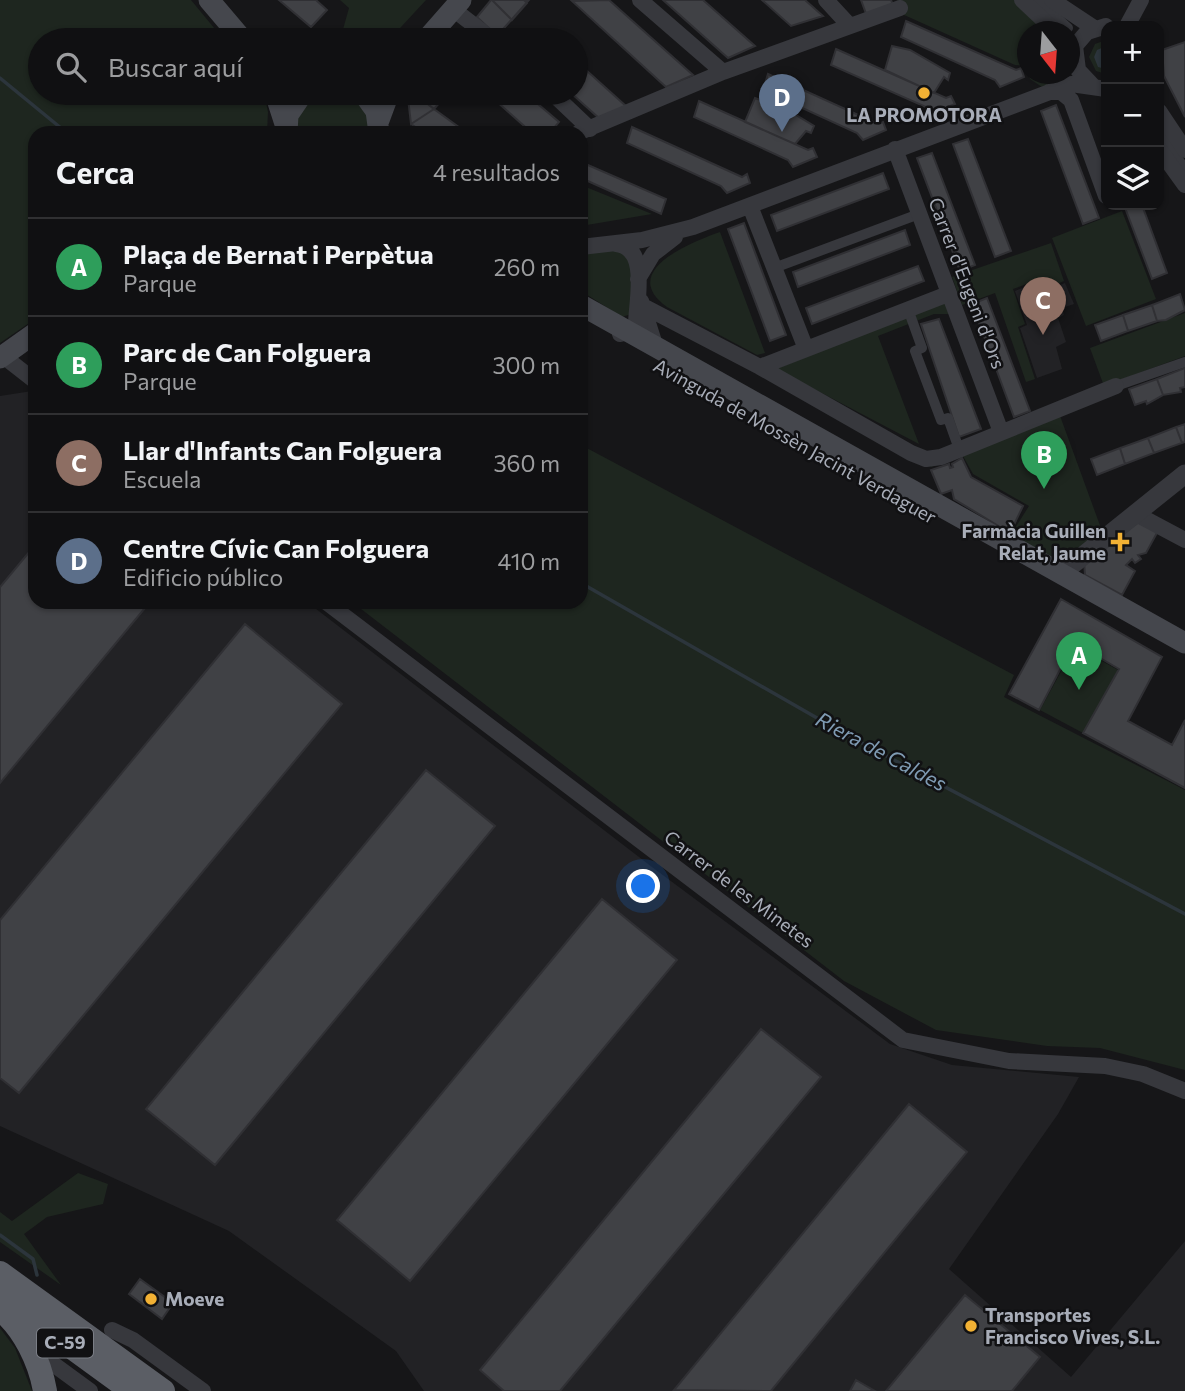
<!DOCTYPE html>
<html lang="es">
<head>
<meta charset="utf-8">
<style>
	:root { --surface:#101012; --page:#1e1e20; --text:#f1f3f6; --muted:#9c9d9f; --line:#303032; --accent:#f2b134 }
	body { margin:0; font-family:Commissioner,sans-serif; background:var(--page); color:var(--text) }
	.controls { position:absolute; right:21px; top:21px; display:grid; overflow:hidden; border-radius:14px; box-shadow:0 2px 5px #0004 }
	.controls button { width:63px; height:63px; display:grid; place-items:center; padding:0; border:0; border-bottom:2px solid var(--line); background:var(--surface); color:var(--text); font:35px sans-serif }
	.compass { position:absolute; left:1017px; top:21px; width:63px; height:63px; border-radius:50%; background:var(--surface); box-shadow:0 2px 5px #0004; rotate:163deg }
	.you { position:absolute; left:644px; top:887px; width:24px; height:24px; margin:-18px; border:5px solid #fff; border-radius:50%; background:#1a73e8; box-shadow:0 0 0 10px #1a73e833 }
	.badge { display:grid; place-items:center; width:46px; height:46px; border-radius:50%; background:var(--accent); color:#fff; font-size:23px; font-weight:700 }
	.pin { position:absolute; translate:-50% -58px; filter:drop-shadow(0 2px 4px #0008) }
	.pin::after { content:''; position:absolute; top:37px; width:24px; height:21px; background:inherit; clip-path:polygon(0 0,100% 0,50% 100%) }
	.list { margin:0; padding:0; list-style:none }
	h2 { display:flex; justify-content:space-between; align-items:center; height:91px; margin:0; padding:0 28px; font-size:30px }
	h2 small { font-size:23px; font-weight:400; color:var(--muted) }
	.list li { display:grid; grid-template-columns:46px 1fr auto; gap:21px; align-items:center; box-sizing:border-box; height:98px; padding:0 28px; border-top:2px solid var(--line) }
	.list b { display:block; font-size:26px; white-space:nowrap }
	.list p { margin:0; font-size:23px; white-space:nowrap; color:var(--muted) }
	.list em { font-size:23px; font-style:normal; color:var(--muted) }
	.icon { flex:none; width:38px; height:38px; fill:none; stroke:currentColor; stroke-width:2; stroke-linecap:round; stroke-linejoin:round }
	.map { position:relative; flex:none; width:1185px; height:1391px; overflow:hidden }
	.search { position:absolute; background:var(--surface); box-shadow:0 2px 5px #0004; left:28px; top:28px; width:560px; height:77px; display:flex; align-items:center; gap:18px; box-sizing:border-box; padding:0 24px; border-radius:38px; color:var(--muted); font-size:26px }
	.panel { position:absolute; background:var(--surface); box-shadow:0 2px 5px #0004; left:28px; top:126px; width:560px; height:483px; border-radius:21px }
	.map>svg:first-child { display:block }
	.built { fill:#222225 }
	.green { fill:#1e261f }
	.water { fill:#2c353c }
	.lines { fill:none; stroke-linecap:round; stroke-linejoin:round }
	.stream { stroke:#2c353c; stroke-width:3.5 }
	.building { fill:#404145; stroke:#303034; stroke-width:2 }
	.pedestrian { stroke:#37383d; stroke-width:10 }
	.minor { stroke:#37383d; stroke-width:16 }
	.tertiary { stroke:#37383d; stroke-width:19 }
	.secondary { stroke:#45474d; stroke-width:21 }
	.trunk { stroke:#5b5e65; stroke-width:24 }
	.poi-dot { fill:#f2b134; stroke:#111113; stroke-width:2.5 }
	.labels { text-anchor:middle; stroke-width:5; stroke-linejoin:round; paint-order:stroke }
	.shield { fill:#111113; stroke:#7b7e86; stroke-width:2 }
	.shield-label { font-size:18px; font-weight:bold; fill:#a8adb8 }
	.poi-label { font-size:19px; font-weight:bold; fill:#a8adb8; stroke:#111113; text-anchor:start }
	.street-label { font-size:19px; fill:#a8adb8; stroke:#111113 }
	.water-label { font-size:21px; font-style:italic; fill:#7f9bb3; stroke:#111113 }
</style>
</head>
<body>
<div class="map">
<svg width="1185" height="1391" viewBox="0 0 1185 1391">
	<rect width="100%" height="100%" fill="#161618"/>
	<path class="built" d="M1065,283L1074,304L1062,308L1064,315L1058,318L1066,342L1056,347L1062,369L1037,378L1020,328L1027,325L1015,291L1030,285L1032,288L1039,285L1042,292Z
		M32,391L35,393V602H307L652,867L890,1044L952,1065L1079,1077L1058,1114L949,1269L1071,1377L1185,1241V1391H424L396,1351L229,1231L0,1126V396Z"/>
	<path class="green" d="M0,0H191L224,40H40V93H264L268,112L267,133H35V319L0,343Z
		M340,0H426L389,40H340L349,8Z
		M897,0H1017L1052,31L1028,32L1027,72L1026,66L1015,65L902,14Z
		M1106,40V46L1094,57L1102,68L1106,69V74L1096,71L1089,57L1095,44Z
		M1028,74H1065L1045,89L1030,79Z
		M303,93H363L379,133H287Z
		M581,185L652,214L581,226Z
		M1122,211L1156,299L1086,326L1052,238Z
		M720,232L765,353L757,355L667,307C617,271 692,242 720,232Z
		M1051,243L1064,281L1043,290L1039,284L1032,287L1029,283L1013,289L1025,324L1018,327L1035,379L1026,382L995,293L962,305L952,277Z
		M622,248C636,266 631,292 631,314L622,317L581,291V252Z
		M945,301L951,314H934L878,336L919,444L776,369Z
		M1185,313V356L1104,386L1090,348Z
		M1059,413L1102,531L1061,563L1010,536L1029,506L973,474L963,456L931,467L929,464Z
		M581,445L1014,675L1004,697L1185,790V1070L1100,1048L1047,1046L936,1030L844,981L352,602H581Z
		M1075,646L1118,670L1083,733L1040,710Z
		M78,1173L108,1184L103,1204L47,1217L24,1234L61,1285L0,1242V1212L12,1221Z
		M0,1328L15,1348L32,1391H0Z"/>
	<path class="water" d="M1106,46V69H1105L1098,67L1094,57L1097,50Z"/>
	<g class="lines">
		<path class="stream" d="M0,78L67,133
			M581,583L845,734L1185,914
			M0,1235L33,1259L37,1275"/>
	</g>
	<path class="building" d="M279,0H316L327,10L311,27Z
		M491,0H529L497,36L477,17Z
		M492,0H524L527,3L512,20Z
		M609,0L693,75L666,87L572,1Z
		M663,0H703L755,46L728,58Z
		M762,0H805L823,16L791,26Z
		M861,0H891L895,10L868,19Z
		M906,21L1016,70L1021,68L1024,77L1000,87L995,80L901,37Z
		M466,32L476,40H459Z
		M466,32L476,40H459Z
		M545,33L553,40H537Z
		M1185,42V117L1164,76L1162,50Z
		M892,46L910,50L950,73L948,80L944,77L934,93L885,70Z
		M836,49L946,98L951,96L955,104L931,114L926,107L831,65Z
		M576,61L627,107L600,119L571,93H576Z
		M768,74L878,124L883,122L886,130L863,140L857,133L763,90Z
		M413,93H448L434,109L467,133H424L411,124L408,98Z
		M414,93L434,109L411,124L408,98Z
		M414,93H448L434,109Z
		M487,93H525L559,122L550,133H532Z
		M755,98L786,109L814,126L811,133L806,131L795,144L745,122Z
		M699,101L808,150L813,148L817,157L793,167L788,160L694,117Z
		M1056,105L1099,218L1083,224L1041,111Z
		M632,127L742,177L747,174L750,183L727,193L721,186L627,143Z
		M968,139L1011,251L995,257L953,144Z
		M932,153L975,265L960,271L917,158Z
		M581,162L666,199L661,214L581,178Z
		M883,173L889,189L777,231L771,215Z
		M1124,205H1142L1167,273L1152,279Z
		M744,223L786,335L770,341L728,229Z
		M905,230L910,245L798,287L793,272Z
		M918,266L924,281L812,324L806,308Z
		M1180,294L1185,310L1166,320L1157,321L1152,305Z
		M987,298L1030,411L1014,417L972,304Z
		M1152,305L1157,321L1128,331L1123,315Z
		M1123,315L1128,331L1101,341L1095,325Z
		M939,319L981,429L959,437L921,324Z
		M1185,368V387L1180,388L1181,392L1163,395L1157,379Z
		M1157,379L1163,395L1147,404L1146,401L1135,405L1129,389Z
		M1185,424V442L1182,443L1176,427Z
		M1176,427L1182,443L1154,453L1148,438Z
		M1148,438L1154,453L1125,464L1120,448Z
		M1120,448L1125,464L1097,475L1091,459Z
		M962,458L971,477L1023,506L1010,533L954,499L952,490L941,494L931,470L949,464L950,468L953,467L952,464Z
		M1143,519L1158,531L1146,553L1138,555L1141,559L1135,563L1132,559L1126,565L1135,571L1122,595L1085,575L1084,562Z
		M35,545V602H150L0,783V587Z
		M1061,599L1162,657L1128,721L1172,745L1185,720V788L1083,733L1119,669L1074,643L1039,710L1009,694Z
		M245,624L342,704L19,1093L0,1078V920Z
		M426,770L495,826L215,1165L146,1109Z
		M602,899L677,960L410,1281L337,1220Z
		M761,1029L821,1077L560,1391H504L480,1370Z
		M909,1104L967,1152L771,1391L674,1390Z
		M140,1279L173,1303L162,1319L129,1294Z
		M965,1295L1040,1357L1012,1391H886Z
		M856,1380L875,1391H850Z"/>
	<g class="lines">
		<path class="pedestrian" d="M1038,0L1068,28
			M1159,132L1185,169
			M774,268L919,214
			M908,309L922,348L915,351L941,420L948,418L959,449
			M1116,386L1185,362"/>
		<path class="minor" d="M640,0L723,72
			M826,0L849,25
			M1022,0L1056,32
			M1052,0L1094,28
			M453,9L493,40
			M1127,26L1141,0
			M1094,87L1078,70L1075,46L1087,32L1106,26
			M1049,92H1061L1071,100L1106,196
			M552,93L590,129
			M1159,111L1185,150
			M578,133L723,72L900,8
			M895,149L1001,432
			M1159,149L1185,185
			M750,206L806,349
			M616,244C650,247 636,302 636,325L633,331L620,334
			M581,247L642,240L693,227L1071,84L1106,89
			M638,279L653,254L675,237
			M641,301L656,348
			M643,306L760,367L911,453L926,459L941,457L1116,386
			M3,356L35,381
			M760,367L948,294
			M1136,514L1185,540
			M326,602L903,1040L1009,1061L1105,1066L1143,1074L1185,1091
			M112,1330L133,1340L203,1391
			M34,1350L90,1391"/>
		<path class="tertiary" d="M1063,572L1185,474"/>
		<path class="secondary" d="M209,0L243,40
			M426,40L461,0
			M275,93L286,127
			M363,93L376,111L379,133
			M379,120L389,93
			M287,133L288,115L303,93
			M581,305L1185,643
			M0,358L35,333"/>
		<path class="trunk" d="M0,1273L163,1391
			M0,1295L132,1391
			M0,1309C24,1328 40,1362 45,1391"/>
	</g>
	<g class="poi-dot">
		<circle cx="924" cy="93" r="7"/>
		<path d="M1116.5 531.5h7v7h7v7h-7v7h-7v-7h-7v-7h7z"/>
		<circle cx="151" cy="1299" r="7"/>
		<circle cx="971" cy="1326" r="7"/>
	</g>
	<g class="labels">
		<rect class="shield" x="37" y="1328.5" width="56" height="29" rx="5"/>
		<g class="shield-label">
			<text x="65" y="1349">C-59</text>
		</g>
		<g class="poi-label">
			<text x="924" y="122" text-anchor="middle">LA PROMOTORA</text>
			<text x="1106" y="538" text-anchor="end">Farmàcia Guillen<tspan x="1106" dy="22">Relat, Jaume</tspan></text>
			<text x="165" y="1306">Moeve</text>
			<text x="985" y="1322">Transportes<tspan x="985" dy="22">Francisco Vives, S.L.</tspan></text>
		</g>
		<g class="street-label">
			<text transform="translate(967 283) rotate(69)" y="7">Carrer d'Eugeni d'Ors</text>
			<text transform="translate(795 441) rotate(29)" y="7">Avinguda de Mossèn Jacint Verdaguer</text>
			<text transform="translate(739 889) rotate(37)" y="7">Carrer de les Minetes</text>
		</g>
		<g class="water-label">
			<text transform="translate(881 752) rotate(28)" y="7">Riera de Caldes</text>
		</g>
	</g>
</svg>
<div class="controls">
<button>+</button>
<button>−</button>
<button><svg class="icon" aria-label="layers" viewBox="0 0 24 24"><path d="M12 4l9 5-9 5-9-5zM3 14l9 5 9-5"/></svg></button>
</div>
<svg class="compass" viewBox="-18 -18 36 36"><path d="M0-13l5 13h-10z" fill="#e53935"/><path d="M0 13l5-13h-10z" fill="#9c9d9f"/></svg>
<div class="you"></div>
<div class="pin badge" style="left:1079px;top:690px;background:#2e9e5b">A</div>
<div class="pin badge" style="left:1044px;top:489px;background:#2e9e5b">B</div>
<div class="pin badge" style="left:1043px;top:335px;background:#8d6e63">C</div>
<div class="pin badge" style="left:782px;top:132px;background:#5c6f8a">D</div>
<div class="search"><svg class="icon" aria-label="search" viewBox="0 0 24 24"><circle cx="10" cy="10" r="6"/><path d="M15 15l6 6"/></svg>Buscar aquí</div>
<section class="panel">
<h2>Cerca<small>4 resultados</small></h2>
<ul class="list">
<li><span class="badge" style="background:#2e9e5b">A</span><div><b>Plaça de Bernat i Perpètua</b><p>Parque</p></div><em>260 m</em></li>
<li><span class="badge" style="background:#2e9e5b">B</span><div><b>Parc de Can Folguera</b><p>Parque</p></div><em>300 m</em></li>
<li><span class="badge" style="background:#8d6e63">C</span><div><b>Llar d'Infants Can Folguera</b><p>Escuela</p></div><em>360 m</em></li>
<li><span class="badge" style="background:#5c6f8a">D</span><div><b>Centre Cívic Can Folguera</b><p>Edificio público</p></div><em>410 m</em></li>
</ul>
</section>
</div>
</body>
</html>
